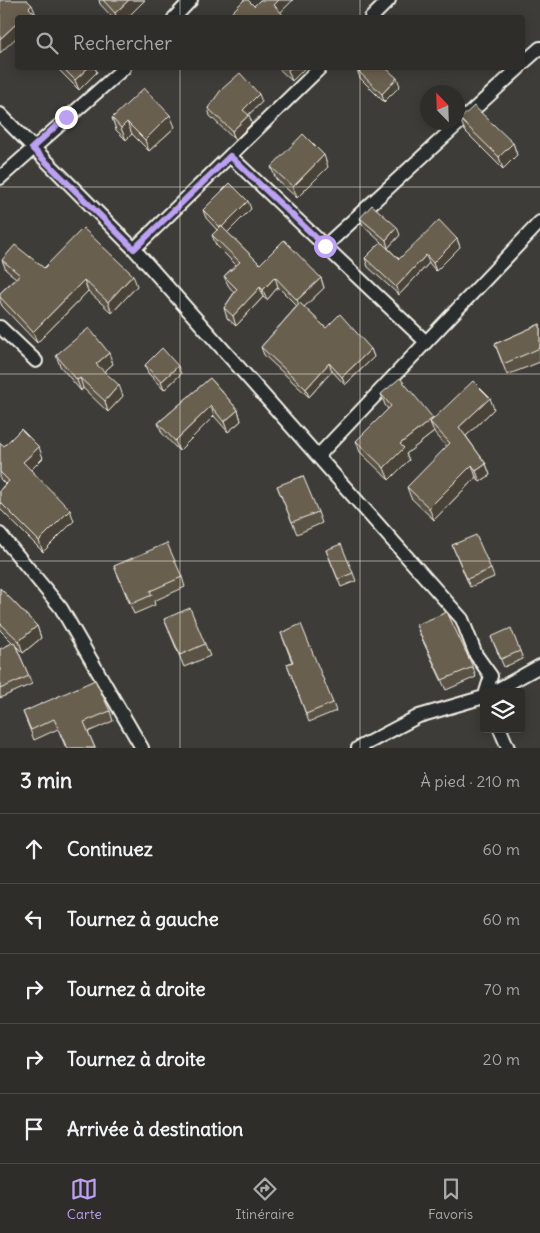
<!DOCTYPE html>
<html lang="fr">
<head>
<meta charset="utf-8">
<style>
	:root { --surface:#2e2d2a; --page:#363532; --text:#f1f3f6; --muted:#a7a8a8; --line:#494947; --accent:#bca0f2 }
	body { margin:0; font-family:Delius,sans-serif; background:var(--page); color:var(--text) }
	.controls { position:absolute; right:15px; bottom:15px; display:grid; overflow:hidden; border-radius:5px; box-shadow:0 2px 12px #0003 }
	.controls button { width:45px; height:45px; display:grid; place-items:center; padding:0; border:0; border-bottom:1px solid var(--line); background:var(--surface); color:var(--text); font:25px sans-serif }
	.compass { position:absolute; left:420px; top:85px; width:45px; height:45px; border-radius:50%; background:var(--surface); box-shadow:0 2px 12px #0003; rotate:337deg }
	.stop { position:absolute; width:15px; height:15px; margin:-11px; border:4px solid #bca0f2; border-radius:50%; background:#fff }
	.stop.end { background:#bca0f2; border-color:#fff; box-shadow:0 1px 5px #0008 }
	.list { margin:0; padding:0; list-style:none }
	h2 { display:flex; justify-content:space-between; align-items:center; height:65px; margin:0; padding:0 20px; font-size:21px }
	h2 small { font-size:16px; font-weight:400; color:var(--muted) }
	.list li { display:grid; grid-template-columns:32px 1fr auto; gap:15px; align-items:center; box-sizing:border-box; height:70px; padding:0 20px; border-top:1px solid var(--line) }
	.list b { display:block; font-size:19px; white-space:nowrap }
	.list em { font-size:16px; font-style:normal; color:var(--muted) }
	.icon { flex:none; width:28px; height:28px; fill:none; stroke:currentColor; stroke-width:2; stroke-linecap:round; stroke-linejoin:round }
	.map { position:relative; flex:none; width:540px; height:748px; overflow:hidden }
	.search { position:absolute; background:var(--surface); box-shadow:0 2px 12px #0003; left:15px; right:15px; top:15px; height:55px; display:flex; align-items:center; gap:12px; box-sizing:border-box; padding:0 18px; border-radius:5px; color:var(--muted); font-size:19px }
	.sheet { height:415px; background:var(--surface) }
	nav { display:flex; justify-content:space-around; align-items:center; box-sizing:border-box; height:70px; border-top:1px solid var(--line); background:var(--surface); font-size:14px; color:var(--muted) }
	nav a { display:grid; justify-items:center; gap:2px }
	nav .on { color:var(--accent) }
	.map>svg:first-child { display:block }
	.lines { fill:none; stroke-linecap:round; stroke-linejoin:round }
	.street-casing { stroke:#f4f1e8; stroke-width:16 }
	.street { stroke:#2a2d2e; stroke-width:12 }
	.wall { fill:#5a5245; stroke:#f4f1e8 }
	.shaded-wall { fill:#4a4238; stroke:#f4f1e8 }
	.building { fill:#695f50; stroke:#f4f1e8 }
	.route { stroke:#bca0f2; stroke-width:6 }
	.grid { fill:none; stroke:#f4f1e8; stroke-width:1; stroke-opacity:0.55 }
</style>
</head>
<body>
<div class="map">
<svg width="540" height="748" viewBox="0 0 540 748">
	<rect width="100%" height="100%" fill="#3d3c38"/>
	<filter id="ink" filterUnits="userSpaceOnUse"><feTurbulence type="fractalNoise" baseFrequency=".02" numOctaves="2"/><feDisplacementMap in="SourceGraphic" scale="10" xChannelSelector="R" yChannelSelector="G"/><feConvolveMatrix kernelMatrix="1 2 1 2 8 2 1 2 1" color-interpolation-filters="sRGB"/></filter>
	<g filter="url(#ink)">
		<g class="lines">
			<defs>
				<path id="street" d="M174,18L191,0
					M371,18L389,0
					M522,64L540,48
					M0,114L134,249L462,619L476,655L491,676L486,692
					M230,156L426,342
					M0,178L124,68
					M325,246L519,68
					M134,249L320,68
					M0,327L36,361
					M318,456L540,222
					M0,534L61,608L142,748
					M493,692L540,666
					M500,729L508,748
					M358,748L419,716L484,697"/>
			</defs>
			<use href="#street" class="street-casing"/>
			<use href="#street" class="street"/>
		</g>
		<path class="wall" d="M99,0H145L127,18H113L100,4Z
			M57,68H95L97,72L79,90Z
			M278,68H305L292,81Z
			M357,70L400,86L384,102L360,78Z
			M262,102L248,115L252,123L235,140L210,116L208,108Z
			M112,118L175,127L149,151L132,134L126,140L116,130Z
			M460,119L513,143L517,155L503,169L465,131Z
			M271,167H328L297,198L276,179Z
			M251,209L227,232L260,264L321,278L324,288L304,307L326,328L371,349L374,357L345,385L332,371L309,397L264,355L261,347L297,306L278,287L267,300L263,297L236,326L227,318L224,308L234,293L228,285L224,276L236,265L216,245L212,235L217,230L206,218L203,210Z
			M360,218L400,235L388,248L399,259L457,239L460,247L436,271L429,263L399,295L368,267L365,258L381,242L363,226Z
			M2,260L44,268L137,286L112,313L88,291L37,343L2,306L0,301V293L16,278L6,270Z
			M540,324V362L507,375L495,344Z
			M56,355L113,364L104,371L123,396L108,412L83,388L81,391L60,366Z
			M145,365L181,374L164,390L148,373Z
			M210,378L238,410L241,421L228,432L214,416L179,451L162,433L158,423Z
			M381,394L433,419L494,409L466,436L486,464L490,475L480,482L476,477L434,520L411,498L407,487L447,447L434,432L406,454L409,460L389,480L360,452L356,441L388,409L385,405Z
			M0,442L4,446L43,458L30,470L74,521L43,552L0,509V490L5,484L0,479Z
			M277,486L318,512L322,523L297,534Z
			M452,545L491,569L494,577L470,587Z
			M326,550L353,573L356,581L341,587Z
			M114,566L182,577L185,587L154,601L155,605L134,614Z
			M0,588L37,626L41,638L23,653L16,646L32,684L0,698V649L13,643L0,630Z
			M164,619L205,644L210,656L184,667Z
			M416,625L473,667L476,677L446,690L420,635Z
			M281,633L333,703L336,711L309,722L287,664L292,662Z
			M491,637L520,651L523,659L504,667Z
			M110,711L113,721L88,732L95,748H66L58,729L34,740L23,712Z"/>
		<path class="shaded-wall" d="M129,0H145L127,18H117L115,13Z
			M279,0H293L278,15L274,5Z
			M32,5L36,15L29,8Z
			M17,23L18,25V36L0,53V39Z
			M88,68H95L97,72L79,90L75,80Z
			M291,68H305L292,81L288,70Z
			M397,78L400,86L384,102L382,94Z
			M259,94L262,102L245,118L243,110Z
			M170,115L175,127L149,151L145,140Z
			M249,115L252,123L235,140L232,131Z
			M127,122L132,134L126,140L121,128Z
			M513,143L517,155L503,169L499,157Z
			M324,155L328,167L297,198L293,187Z
			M248,201L251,209L224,236L221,228Z
			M397,227L400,235L388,248L386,240Z
			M457,239L460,247L436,271L433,263Z
			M426,255L429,263L399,295L396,287Z
			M133,275L137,286L112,313L108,302Z
			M275,277L278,287L267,300L263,290Z
			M321,278L324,288L301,310L297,300Z
			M84,280L88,291L37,343L33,332Z
			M260,287L263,297L236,326L233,316Z
			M371,349L374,357L345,385L342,377Z
			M109,353L113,364L100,375L96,364Z
			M329,363L332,371L309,397L306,389Z
			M178,366L181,374L164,390L161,382Z
			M80,378L83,388L81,391L77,380Z
			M119,385L123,396L108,412L105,401Z
			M490,398L494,409L464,438L459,427Z
			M211,406L214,416L179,451L175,441Z
			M238,410L241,421L228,432L224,422Z
			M433,418L437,429L430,422L434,432L406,454L409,460L389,480L384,468L400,444Z
			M39,447L43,458L27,474L23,462Z
			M486,464L490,475L480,482L476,471Z
			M472,465L476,477L434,520L429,508Z
			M70,510L74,521L43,552L39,541Z
			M37,626L41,638L23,653L19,641Z"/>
		<path class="building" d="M0,0H27L32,5L29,8L39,18H18V24L17,23L0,39Z
			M103,0H129L115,13Z
			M244,0H248L254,6L260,0H279L274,5L286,18H235L231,13Z
			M63,68H88L75,80Z
			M359,68H386L397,78L382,94L357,70Z
			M240,73L259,94L243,110L249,115L232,131L208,108L221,90Z
			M144,88L170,115L145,140L127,122L121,128L112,118Z
			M474,106L513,143L499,157L460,119Z
			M303,134L324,155L293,187L271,167Z
			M230,183L248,201L222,227L221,226L220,227L203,210Z
			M372,205L397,227L386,240L360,218Z
			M439,220L457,239L433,263L426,255L396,287L365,258L381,242L399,259Z
			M221,226L260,264L284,240L321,278L297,300L275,277L263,290L260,287L233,316L224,308L237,289L224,276L240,262L212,235Z
			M83,228L133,275L108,302L84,280L33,332L0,297V293L20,275L2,260L15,245L44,268Z
			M300,303L326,328L340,314L371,349L342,377L329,363L306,389L261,347Z
			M540,324V348L503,364L495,344Z
			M89,328L109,353L96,364L119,385L105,401L80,378L77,380L56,355Z
			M162,348L178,366L161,382L145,365Z
			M210,378L238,410L224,422L211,406L175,441L158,423Z
			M400,378L433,418L400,444L404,448L384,468L356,441L391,406L381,394Z
			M473,381L490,398L459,427L486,464L476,471L472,465L429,508L407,487L450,443L430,422Z
			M21,429L39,447L23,462L70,510L39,541L0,502V490L9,481L0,472V442L4,446Z
			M303,476L318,512L292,522L277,486Z
			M476,535L491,569L467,579L452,545Z
			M167,543L182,577L150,591L152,595L131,604L114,566Z
			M341,544L353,573L338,579L326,550Z
			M0,588L37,626L19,641L0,623Z
			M190,608L205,644L180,655L164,619Z
			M447,612L473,667L442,680L416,625Z
			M301,624L333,703L306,714L287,664L293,662L281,633Z
			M511,628L520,651L501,659L491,637Z
			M14,642L29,676L0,689V649Z
			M95,680L110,711L84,722L95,748H67L54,719L31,730L23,712Z"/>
	</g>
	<g class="lines" filter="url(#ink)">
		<path class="route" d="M66,117L32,148L134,249L230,156L325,246"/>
	</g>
	<path class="grid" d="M180,0V18M360,0V18M180,68V748M360,68V748M0,187H540M0,374H540M0,561H540"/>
</svg>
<div class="controls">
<button><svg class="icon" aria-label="layers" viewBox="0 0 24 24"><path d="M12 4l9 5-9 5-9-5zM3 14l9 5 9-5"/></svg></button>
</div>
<svg class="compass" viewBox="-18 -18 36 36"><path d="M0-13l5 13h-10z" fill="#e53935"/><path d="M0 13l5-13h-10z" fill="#a7a8a8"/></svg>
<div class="stop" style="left:325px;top:246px"></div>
<div class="stop end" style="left:66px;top:117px"></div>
<div class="search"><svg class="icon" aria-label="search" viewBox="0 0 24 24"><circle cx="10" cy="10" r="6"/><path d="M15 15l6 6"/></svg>Rechercher</div>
</div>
<section class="sheet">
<h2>3 min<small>À pied · 210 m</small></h2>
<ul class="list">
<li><svg class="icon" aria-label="ahead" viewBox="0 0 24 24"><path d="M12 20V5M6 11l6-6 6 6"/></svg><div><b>Continuez</b></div><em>60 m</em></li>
<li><svg class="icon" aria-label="left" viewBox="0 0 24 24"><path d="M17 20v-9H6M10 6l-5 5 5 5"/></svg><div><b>Tournez à gauche</b></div><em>60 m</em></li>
<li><svg class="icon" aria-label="right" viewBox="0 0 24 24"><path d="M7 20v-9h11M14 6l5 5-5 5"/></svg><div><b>Tournez à droite</b></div><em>70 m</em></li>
<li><svg class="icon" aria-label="right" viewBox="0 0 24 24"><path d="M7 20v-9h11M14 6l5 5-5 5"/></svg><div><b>Tournez à droite</b></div><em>20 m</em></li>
<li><svg class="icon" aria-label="arrive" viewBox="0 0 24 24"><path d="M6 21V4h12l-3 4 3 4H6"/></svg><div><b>Arrivée à destination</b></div></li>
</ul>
</section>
<nav>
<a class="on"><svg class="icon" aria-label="map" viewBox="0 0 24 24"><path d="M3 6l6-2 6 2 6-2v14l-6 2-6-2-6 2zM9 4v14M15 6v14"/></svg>Carte</a>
<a><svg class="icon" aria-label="directions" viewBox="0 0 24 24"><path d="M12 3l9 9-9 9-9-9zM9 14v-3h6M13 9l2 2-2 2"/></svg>Itinéraire</a>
<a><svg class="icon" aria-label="saved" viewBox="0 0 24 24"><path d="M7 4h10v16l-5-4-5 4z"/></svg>Favoris</a>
</nav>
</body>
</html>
